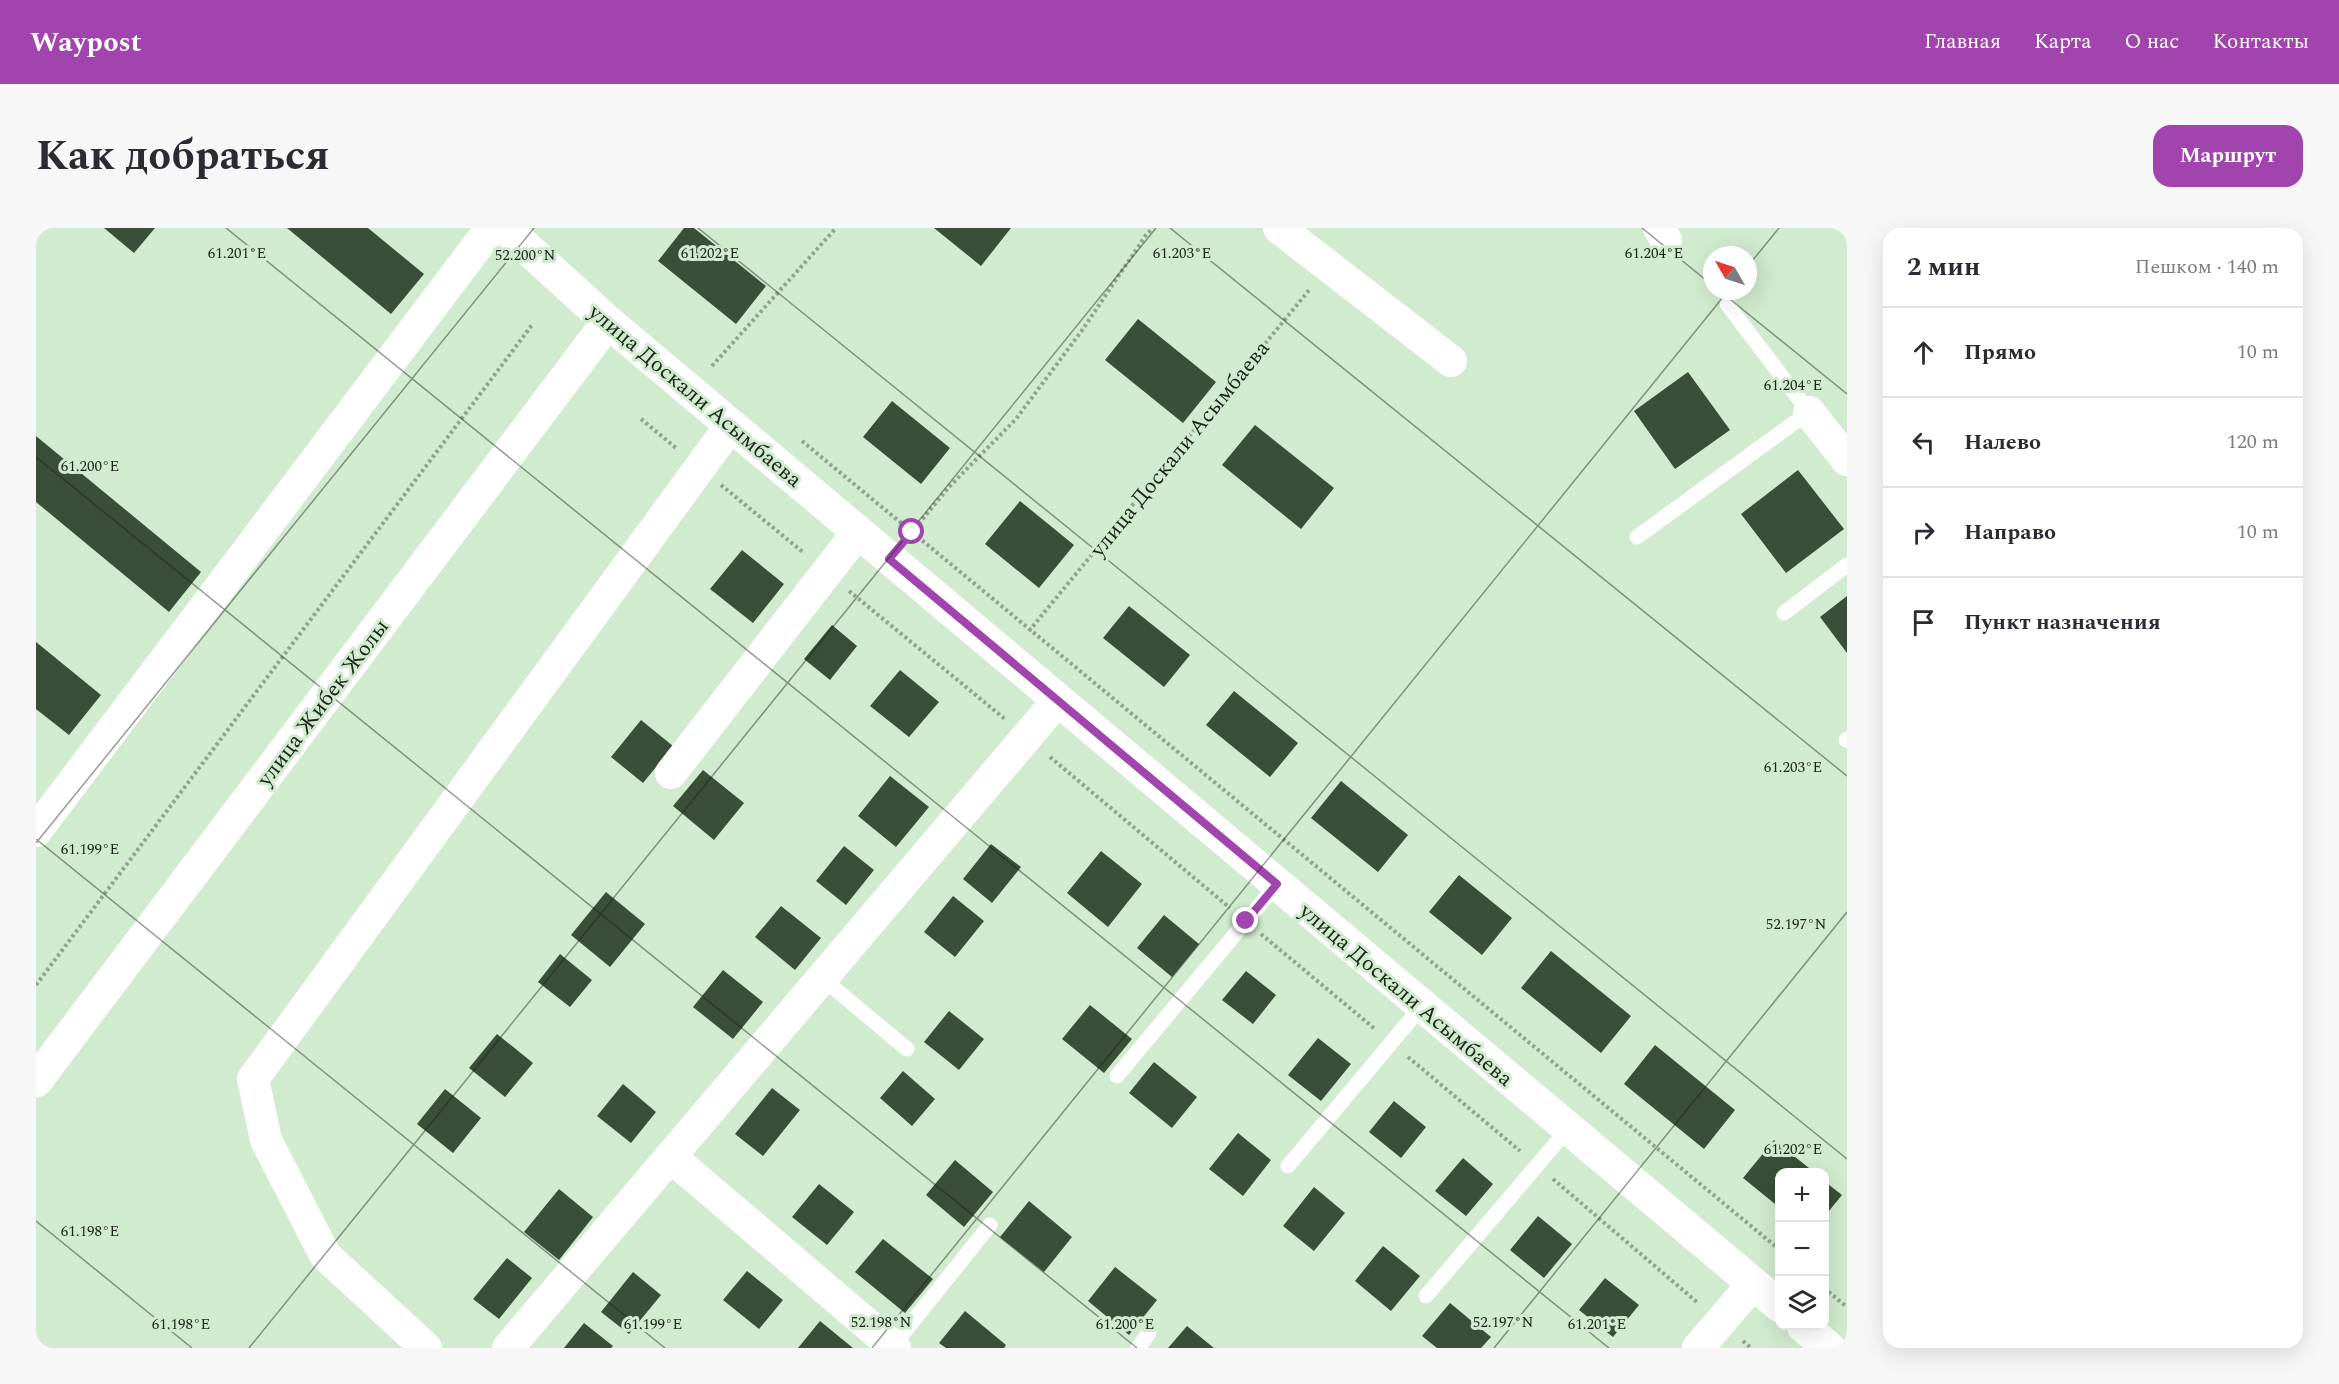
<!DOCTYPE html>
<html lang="ru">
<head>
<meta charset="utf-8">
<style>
	:root { --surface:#fff; --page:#f7f7f7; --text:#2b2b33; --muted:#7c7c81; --line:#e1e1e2; --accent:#a144ae }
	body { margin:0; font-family:Spectral,serif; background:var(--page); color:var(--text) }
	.controls { position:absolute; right:18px; bottom:18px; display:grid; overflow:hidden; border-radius:12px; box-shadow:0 6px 24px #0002 }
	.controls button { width:54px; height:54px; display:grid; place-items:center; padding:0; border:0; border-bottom:2px solid var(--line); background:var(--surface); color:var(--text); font:30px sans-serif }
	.compass { position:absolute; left:1667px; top:18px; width:54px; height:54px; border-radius:50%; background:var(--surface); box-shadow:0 6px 24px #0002; rotate:309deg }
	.stop { position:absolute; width:18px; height:18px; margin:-14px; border:4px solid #a144ae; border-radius:50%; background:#fff }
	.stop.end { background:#a144ae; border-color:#fff; box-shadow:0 2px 6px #0008 }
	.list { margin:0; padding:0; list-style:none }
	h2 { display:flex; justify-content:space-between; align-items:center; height:78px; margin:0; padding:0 24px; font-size:26px }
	h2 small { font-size:20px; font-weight:400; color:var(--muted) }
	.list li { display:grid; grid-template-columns:39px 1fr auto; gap:18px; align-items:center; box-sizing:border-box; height:90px; padding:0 24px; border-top:2px solid var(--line) }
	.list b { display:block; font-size:22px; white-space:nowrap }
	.list em { font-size:20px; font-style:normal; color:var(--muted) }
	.icon { flex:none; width:33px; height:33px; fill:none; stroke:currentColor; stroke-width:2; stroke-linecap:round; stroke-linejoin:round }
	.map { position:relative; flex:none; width:1811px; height:1120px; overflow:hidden; border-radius:18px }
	header { display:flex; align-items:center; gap:36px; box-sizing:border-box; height:84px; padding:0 30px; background:var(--accent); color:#fff }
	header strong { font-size:28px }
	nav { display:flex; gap:33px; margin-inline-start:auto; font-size:21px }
	.intro { display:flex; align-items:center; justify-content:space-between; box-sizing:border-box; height:144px; padding:0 36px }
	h1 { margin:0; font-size:42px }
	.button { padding:15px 27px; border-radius:18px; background:var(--accent); color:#fff; font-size:21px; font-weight:700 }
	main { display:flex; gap:36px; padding:0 36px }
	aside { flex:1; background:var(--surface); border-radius:18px; box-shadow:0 6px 24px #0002 }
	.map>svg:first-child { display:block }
	.building { fill:#394f37 }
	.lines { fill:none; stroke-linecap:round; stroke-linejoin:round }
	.path { stroke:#8fa38d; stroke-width:4; stroke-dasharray:3 3; stroke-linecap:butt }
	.lane { stroke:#fff; stroke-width:15 }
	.street { stroke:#fff; stroke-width:32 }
	.secondary { stroke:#fff; stroke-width:33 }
	.route { stroke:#a144ae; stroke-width:8 }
	.ticks { fill:none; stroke:#1b241a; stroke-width:1.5; stroke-opacity:0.45 }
	.labels { text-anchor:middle; stroke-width:6; stroke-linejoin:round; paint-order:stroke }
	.street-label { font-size:22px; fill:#1b241a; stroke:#d1ebce }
	.ticks-label { font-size:15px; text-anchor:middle; fill:#1b241a; stroke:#d1ebce; stroke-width:6; stroke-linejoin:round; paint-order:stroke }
</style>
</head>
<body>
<header>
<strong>Waypost</strong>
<nav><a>Главная</a><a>Карта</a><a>О нас</a><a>Контакты</a></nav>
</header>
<div class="intro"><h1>Как добраться</h1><a class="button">Маршрут</a></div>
<main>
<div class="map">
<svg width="1811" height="1120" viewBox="0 0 1811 1120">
	<rect width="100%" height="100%" fill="#d1ebce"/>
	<path class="building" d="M68,0H119L98,25Z
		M251,0H332L388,46L355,86Z
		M648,0H658L730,58L700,96L622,33Z
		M898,0H975L945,38Z
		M1102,91L1180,154L1147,195L1069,132Z
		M1652,144L1694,202L1639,241L1598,183Z
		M856,173L914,220L885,256L827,209Z
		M1219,197L1298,260L1265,301L1186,237Z
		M0,208L165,344L133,384L0,274Z
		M1762,242L1808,301L1750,345L1705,286Z
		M984,273L1038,317L1003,360L949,316Z
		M706,322L748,356L717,395L674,361Z
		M1811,368V425L1784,389Z
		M1093,378L1154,427L1128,459L1067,410Z
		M796,397L821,418L794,452L768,431Z
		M0,414L65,467L33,507L0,481Z
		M864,442L903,474L873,509L834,478Z
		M1198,463L1262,515L1234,549L1170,497Z
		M605,492L637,518L607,555L575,529Z
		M667,542L708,575L678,612L637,578Z
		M854,548L893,579L860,619L822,588Z
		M1305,553L1372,607L1342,644L1275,590Z
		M955,616L985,639L956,675L927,651Z
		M808,618L838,642L810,677L780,653Z
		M1065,623L1106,656L1072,699L1031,665Z
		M1423,647L1476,690L1446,727L1393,684Z
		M570,664L609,696L574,739L535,707Z
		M917,668L948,693L919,729L888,704Z
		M745,678L785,710L759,742L719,709Z
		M1128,687L1163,716L1136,749L1101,720Z
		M1515,723L1595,788L1565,825L1485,760Z
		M524,726L556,752L534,779L502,754Z
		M687,742L727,774L697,811L657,779Z
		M1210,743L1240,767L1217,796L1186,772Z
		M1054,777L1096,811L1068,845L1026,811Z
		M913,783L948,811L923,842L888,814Z
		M461,806L497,835L469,869L433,840Z
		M1282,810L1315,836L1285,873L1252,847Z
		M1619,817L1699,882L1668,921L1588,856Z
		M1118,834L1161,869L1136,900L1093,865Z
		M867,843L899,871L876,898L844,870Z
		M587,856L620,884L595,915L561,888Z
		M736,860L764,882L727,928L699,906Z
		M409,861L445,890L417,925L381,896Z
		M1358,873L1390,899L1365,930L1333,904Z
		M1202,905L1235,932L1207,968L1173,941Z
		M1738,912L1778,944H1744V980L1707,950Z
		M1427,930L1457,956L1430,988L1399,963Z
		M919,932L957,964L928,999L890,967Z
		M1788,953L1806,967L1788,989Z
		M783,956L818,984L791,1017L756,989Z
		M1278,959L1309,985L1278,1023L1247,998Z
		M523,961L557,989L523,1032L488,1004Z
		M993,973L1036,1009L1008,1044L964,1009Z
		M1502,988L1536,1016L1508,1050L1474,1022Z
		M847,1011L897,1051L869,1085L819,1044Z
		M1347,1018L1384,1048L1355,1083L1319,1053Z
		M471,1030L496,1050L463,1091L437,1071Z
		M1079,1039L1121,1072L1093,1107L1052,1073Z
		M711,1043L747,1072L723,1101L687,1072Z
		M597,1044L625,1067L593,1106L565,1084Z
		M1569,1050L1603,1077L1577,1109L1543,1082Z
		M1414,1075L1455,1109L1445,1120H1401L1386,1108Z
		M929,1083L970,1117L968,1120H910L903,1115Z
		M784,1093L817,1120H762Z
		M548,1095L577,1118L575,1120H528Z
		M1151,1098L1178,1120H1132Z"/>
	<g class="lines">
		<path class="path" d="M676,138L800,0
			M605,191L640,220
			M766,213L1744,1022
			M685,257L768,325
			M875,305L913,259L980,191L1047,101L1110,7L1117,0
			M813,363L969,491
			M993,403L1274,61
			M1014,529L1194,680
			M1225,706L1339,801
			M0,757L496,97
			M1372,829L1484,923
			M1517,951L1662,1075
			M1788,1060L1811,1079
			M1707,1113L1715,1120"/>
		<path class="lane" d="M1601,309L1773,184L1691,76
			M1748,385L1811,337
			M1810,512L1811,511
			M786,750L871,821
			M1081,848L1241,656
			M1252,938L1386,778
			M1390,1068L1532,901
			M857,1118L954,997
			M1102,1120L1113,1105"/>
		<path class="street" d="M1243,0L1415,133
			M1623,0L1630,12
			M1773,184L1811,232
			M635,545L822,304
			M0,603L455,0
			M635,929L859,1120
			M390,1120L289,1027L230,912L217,851L695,197
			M472,1120L1022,472
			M1662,1120L1717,1056"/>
		<path class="secondary" d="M469,0L572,94L1744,1078
			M0,853L572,94
			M1767,1098L1793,1120"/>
	</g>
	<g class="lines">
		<path class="route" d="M876,304L853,331L1241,656L1210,693"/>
	</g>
	<path class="ticks" d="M190,0L1573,1120M662,0L1811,931M1134,0L1811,548M1606,0L1676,57M1712,38L1743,0M1684,63L1811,166M0,229L1101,1120M0,611L629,1120M0,615L498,0M0,993L156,1120M213,1120L1120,0M836,1120L1692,63M1458,1120L1811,684"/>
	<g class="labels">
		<g class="street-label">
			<text transform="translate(660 167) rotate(40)" y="8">улица Доскали Асымбаева</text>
			<text transform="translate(1143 220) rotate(-51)" y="8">улица Доскали Асымбаева</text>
			<text transform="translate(286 474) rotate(-53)" y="8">улица Жибек Жолы</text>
			<text transform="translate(1371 766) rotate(40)" y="8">улица Доскали Асымбаева</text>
		</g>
	</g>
	<g class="ticks-label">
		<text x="201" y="30">61.201°E</text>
		<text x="674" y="30">61.202°E</text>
		<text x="1146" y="30">61.203°E</text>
		<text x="1618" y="30">61.204°E</text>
		<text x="489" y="32">52.200°N</text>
		<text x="1757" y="162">61.204°E</text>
		<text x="54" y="243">61.200°E</text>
		<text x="1757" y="544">61.203°E</text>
		<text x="54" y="626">61.199°E</text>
		<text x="1760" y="701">52.197°N</text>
		<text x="1757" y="926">61.202°E</text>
		<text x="54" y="1008">61.198°E</text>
		<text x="845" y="1099">52.198°N</text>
		<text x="1467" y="1099">52.197°N</text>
		<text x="145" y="1101">61.198°E</text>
		<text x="617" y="1101">61.199°E</text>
		<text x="1089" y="1101">61.200°E</text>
		<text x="1561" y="1101">61.201°E</text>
	</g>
</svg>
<div class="controls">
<button>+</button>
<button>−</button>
<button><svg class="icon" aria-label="layers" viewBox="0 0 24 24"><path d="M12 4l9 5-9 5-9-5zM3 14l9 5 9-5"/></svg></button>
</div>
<svg class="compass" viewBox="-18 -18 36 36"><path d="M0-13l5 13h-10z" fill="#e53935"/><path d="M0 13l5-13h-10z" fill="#7c7c81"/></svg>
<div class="stop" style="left:876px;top:304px"></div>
<div class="stop end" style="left:1210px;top:693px"></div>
</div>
<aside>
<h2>2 мин<small>Пешком · 140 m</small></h2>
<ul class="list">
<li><svg class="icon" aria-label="ahead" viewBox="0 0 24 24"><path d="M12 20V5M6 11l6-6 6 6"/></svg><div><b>Прямо</b></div><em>10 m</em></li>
<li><svg class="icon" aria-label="left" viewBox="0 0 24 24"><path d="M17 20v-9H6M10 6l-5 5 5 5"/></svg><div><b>Налево</b></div><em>120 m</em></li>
<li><svg class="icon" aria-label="right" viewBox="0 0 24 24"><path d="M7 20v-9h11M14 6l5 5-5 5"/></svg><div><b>Направо</b></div><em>10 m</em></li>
<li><svg class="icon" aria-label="arrive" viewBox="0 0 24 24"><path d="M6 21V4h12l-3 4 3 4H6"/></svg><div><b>Пункт назначения</b></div></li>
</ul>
</aside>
</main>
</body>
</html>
